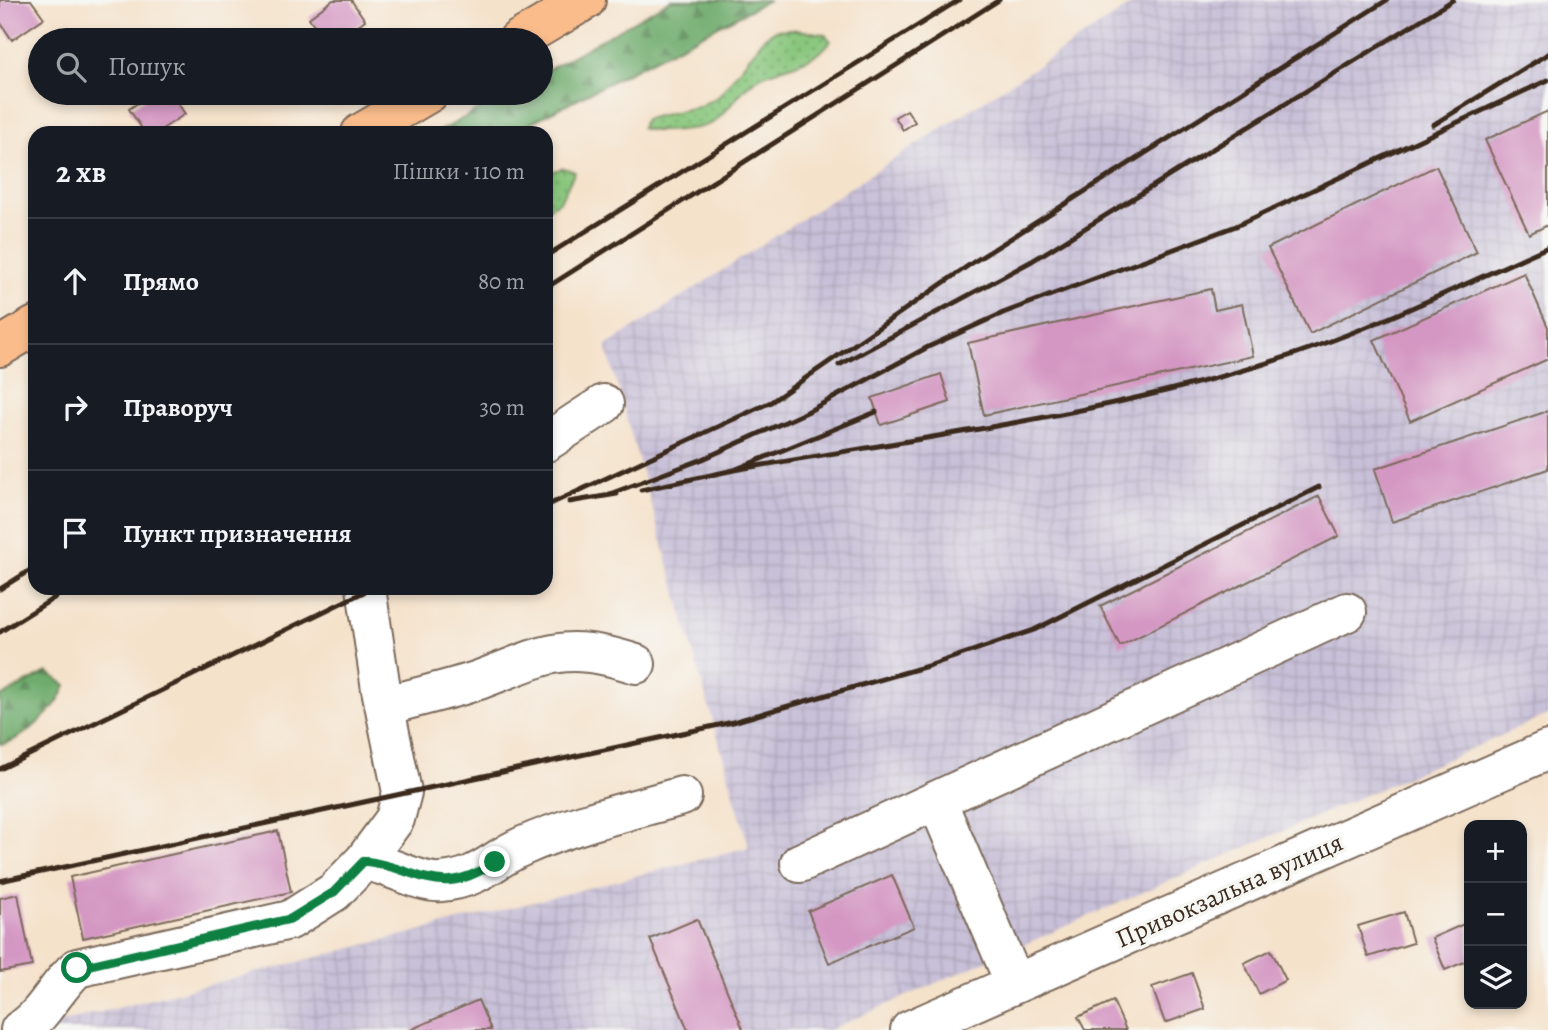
<!DOCTYPE html>
<html lang="uk">
<head>
<meta charset="utf-8">
<style>
	:root { --surface:#171b24; --page:#242831; --text:#f1f3f6; --muted:#9ea1a6; --line:#363941 }
	body { margin:0; font-family:Alegreya,serif; background:var(--page); color:var(--text) }
	.controls { position:absolute; right:21px; bottom:21px; display:grid; overflow:hidden; border-radius:14px; box-shadow:0 4px 10px #0003 }
	.controls button { width:63px; height:63px; display:grid; place-items:center; padding:0; border:0; border-bottom:2px solid var(--line); background:var(--surface); color:var(--text); font:35px sans-serif }
	.stop { position:absolute; width:21px; height:21px; margin:-16px; border:5px solid #0b8043; border-radius:50%; background:#fff }
	.stop.end { background:#0b8043; border-color:#fff; box-shadow:0 2px 7px #0008 }
	.list { margin:0; padding:0; list-style:none }
	h2 { display:flex; justify-content:space-between; align-items:center; height:91px; margin:0; padding:0 28px; font-size:30px }
	h2 small { font-size:23px; font-weight:400; color:var(--muted) }
	.list li { display:grid; grid-template-columns:46px 1fr auto; gap:21px; align-items:center; box-sizing:border-box; height:126px; padding:0 28px; border-top:2px solid var(--line) }
	.list b { display:block; font-size:26px; white-space:nowrap }
	.list em { font-size:23px; font-style:normal; color:var(--muted) }
	.icon { flex:none; width:38px; height:38px; fill:none; stroke:currentColor; stroke-width:2; stroke-linecap:round; stroke-linejoin:round }
	.map { position:relative; flex:none; width:1548px; height:1030px; overflow:hidden }
	.search { position:absolute; background:var(--surface); box-shadow:0 4px 10px #0003; left:28px; top:28px; width:525px; height:77px; display:flex; align-items:center; gap:18px; box-sizing:border-box; padding:0 24px; border-radius:38px; color:var(--muted); font-size:26px }
	.panel { position:absolute; background:var(--surface); box-shadow:0 4px 10px #0003; left:28px; top:126px; width:525px; height:469px; border-radius:21px }
	.map>svg:first-child { display:block }
	.industrial { fill:url(#industrial-grid) }
	.grass { fill:url(#grass-dots); stroke:#62784d; stroke-width:2 }
	.forest { fill:url(#forest-firs); stroke:#546a45; stroke-width:2 }
	.building { fill:#d497c3 }
	.lines { fill:none; stroke-linecap:round; stroke-linejoin:round }
	.minor-casing { stroke:#7c6a5b; stroke-width:42 }
	.major-casing { stroke:#7c6a5b; stroke-width:42 }
	.minor { stroke:#fff; stroke-width:38 }
	.major { stroke:#fabc8b; stroke-width:38 }
	.rail { stroke:#3b2a1e; stroke-width:5 }
	.route { stroke:#0b8043; stroke-width:9 }
	.labels { text-anchor:middle; stroke-width:7; stroke-linejoin:round; paint-order:stroke }
	.street-label { font-size:26px; fill:#3b2a1e; stroke:#f6f6f2 }
</style>
</head>
<body>
<div class="map">
<svg width="1548" height="1030" viewBox="0 0 1548 1030">
	<defs>
		<pattern id="industrial-grid" width="8" height="8" patternUnits="userSpaceOnUse" patternTransform="scale(1.75)"><rect width="8" height="8" fill="#c8c0d8"/><path d="M0 4h8M4 0v8" fill="none" stroke="#ada5b9"/></pattern>
		<pattern id="grass-dots" width="8" height="8" patternUnits="userSpaceOnUse" patternTransform="scale(1.75)"><rect width="8" height="8" fill="#88c67c"/><path d="M2 2h.1M6 6h.1" fill="none" stroke="#70a165" stroke-width="1.8" stroke-linecap="round"/></pattern>
		<pattern id="forest-firs" width="22" height="20" patternUnits="userSpaceOnUse" patternTransform="scale(1.75)"><rect width="22" height="20" fill="#6eab6c"/><path d="M5 1l3.5 6h-7zM16 11l3.5 6h-7z" fill="#5c8b58"/></pattern>
	</defs>
	<rect width="100%" height="100%" fill="#f6f6f2"/>
	<filter id="ink" filterUnits="userSpaceOnUse"><feTurbulence type="fractalNoise" baseFrequency=".0143" numOctaves="2"/><feDisplacementMap in="SourceGraphic" scale="14" xChannelSelector="R" yChannelSelector="G"/><feConvolveMatrix kernelMatrix="1 2 1 2 8 2 1 2 1" color-interpolation-filters="sRGB"/></filter>
	<filter id="wash" filterUnits="userSpaceOnUse"><feTurbulence type="fractalNoise" baseFrequency=".00686" numOctaves="4" result="noise"/><feDisplacementMap in="SourceGraphic" scale="28" xChannelSelector="R" yChannelSelector="G"/><feGaussianBlur stdDeviation="1.57" result="paint"/><feColorMatrix in="noise" values="0 0 0 0 0 0 0 0 0 0 0 0 0 0 0 0 0 1.4 0 .05"/><feComposite in="paint" operator="in"/></filter>
	<g filter="url(#wash)">
		<rect width="100%" height="100%" fill="#f5e2cb"/>
		<path class="industrial" d="M1139,0H1548V715L829,1030H40L50,1025L749,847L606,346Z"/>
		<path class="grass" d="M790,29L824,34L831,41C814,64 784,65 760,77C742,86 731,109 714,122C702,130 655,134 641,128L645,119L700,106L718,97L765,37L776,30Z
			M564,168L575,172L560,201L546,209V178L554,171Z"/>
		<path class="forest" d="M671,0H769L511,133H437L508,93H541V74Z
			M47,672L66,685C60,706 21,743 0,744V697Z"/>
		<g id="blocks">
			<path class="building" d="M0,0H31L44,18L12,40L0,22Z
				M333,0H351L365,20L338,40H325L309,18Z
				M153,93H171L185,114L156,133H145L129,109Z
				M907,110L915,122L903,130L895,117Z
				M1548,111V225L1529,234L1485,140Z
				M1436,166L1477,252L1310,334L1268,248Z
				M1524,273L1548,327V359L1410,421L1374,340Z
				M1211,289L1215,310L1242,304L1253,356L984,415L968,343Z
				M941,374L950,402L881,425L872,398Z
				M1548,411V469L1392,522L1375,469Z
				M1319,496L1339,536L1120,646L1100,606Z
				M278,831L291,892L83,938L70,877Z
				M892,875L914,927L829,963L808,911Z
				M18,894L32,966L0,972V898Z
				M1404,912L1413,943L1368,957L1358,926Z
				M697,919L743,1029L742,1030H688L650,939Z
				M1466,923L1469,931V960L1445,970L1432,938Z
				M1271,950L1286,980L1259,994L1244,963Z
				M1192,973L1205,1009L1165,1023L1152,987Z
				M478,1000L491,1030H410Z
				M1113,1001L1126,1030H1085L1078,1017Z"/>
		</g>
	</g>
	<g filter="url(#ink)">
		<use href="#blocks" fill-opacity="0" stroke="#7c6a5b" stroke-width="2"/>
		<g class="lines">
			<defs>
				<path id="minor" d="M546,442L604,404
					M385,706C416,697 449,690 479,680C546,655 563,640 636,664
					M937,801L1015,984
					M364,861C389,864 419,884 441,882C480,879 491,860 523,846C573,824 629,811 682,796
					M800,863L1347,612
					M20,1030C44,1016 56,986 77,968L290,920L334,892L364,861L395,819L402,792L381,689L366,588
					M910,1030L1548,750"/>
				<path id="major" d="M518,40L586,0
					M361,133L429,93
					M0,347L35,326"/>
			</defs>
			<use href="#minor" class="minor-casing"/>
			<use href="#major" class="major-casing"/>
			<use href="#minor" class="minor"/>
			<use href="#major" class="major"/>
			<path class="rail" d="M1433,125L1548,54
				M546,256L959,0
				M546,288L999,0
				M839,365L1032,261L1453,0
				M734,470C911,439 1092,417 1264,364C1362,334 1455,288 1548,247
				M641,490L734,470L876,412
				M607,495L703,459L807,412L928,347L1003,313L1236,226L1548,80
				M569,502L617,494
				M546,506L771,402L975,261L1387,0
				M0,589L35,567
				M0,632L70,588
				M0,769L372,588
				M0,881L733,722L931,665L1034,630L1319,487"/>
		</g>
	</g>
	<g class="lines" filter="url(#ink)">
		<path class="route" d="M77,968L290,919L334,892L364,861C421,868 437,901 495,862"/>
	</g>
	<g class="labels">
		<g class="street-label">
			<text transform="translate(1229 890) rotate(-24)" y="9">Привокзальна вулиця</text>
		</g>
	</g>
</svg>
<div class="controls">
<button>+</button>
<button>−</button>
<button><svg class="icon" aria-label="layers" viewBox="0 0 24 24"><path d="M12 4l9 5-9 5-9-5zM3 14l9 5 9-5"/></svg></button>
</div>
<div class="stop" style="left:77px;top:968px"></div>
<div class="stop end" style="left:495px;top:862px"></div>
<div class="search"><svg class="icon" aria-label="search" viewBox="0 0 24 24"><circle cx="10" cy="10" r="6"/><path d="M15 15l6 6"/></svg>Пошук</div>
<section class="panel">
<h2>2 хв<small>Пішки · 110 m</small></h2>
<ul class="list">
<li><svg class="icon" aria-label="ahead" viewBox="0 0 24 24"><path d="M12 20V5M6 11l6-6 6 6"/></svg><div><b>Прямо</b></div><em>80 m</em></li>
<li><svg class="icon" aria-label="right" viewBox="0 0 24 24"><path d="M7 20v-9h11M14 6l5 5-5 5"/></svg><div><b>Праворуч</b></div><em>30 m</em></li>
<li><svg class="icon" aria-label="arrive" viewBox="0 0 24 24"><path d="M6 21V4h12l-3 4 3 4H6"/></svg><div><b>Пункт призначення</b></div></li>
</ul>
</section>
</div>
</body>
</html>
